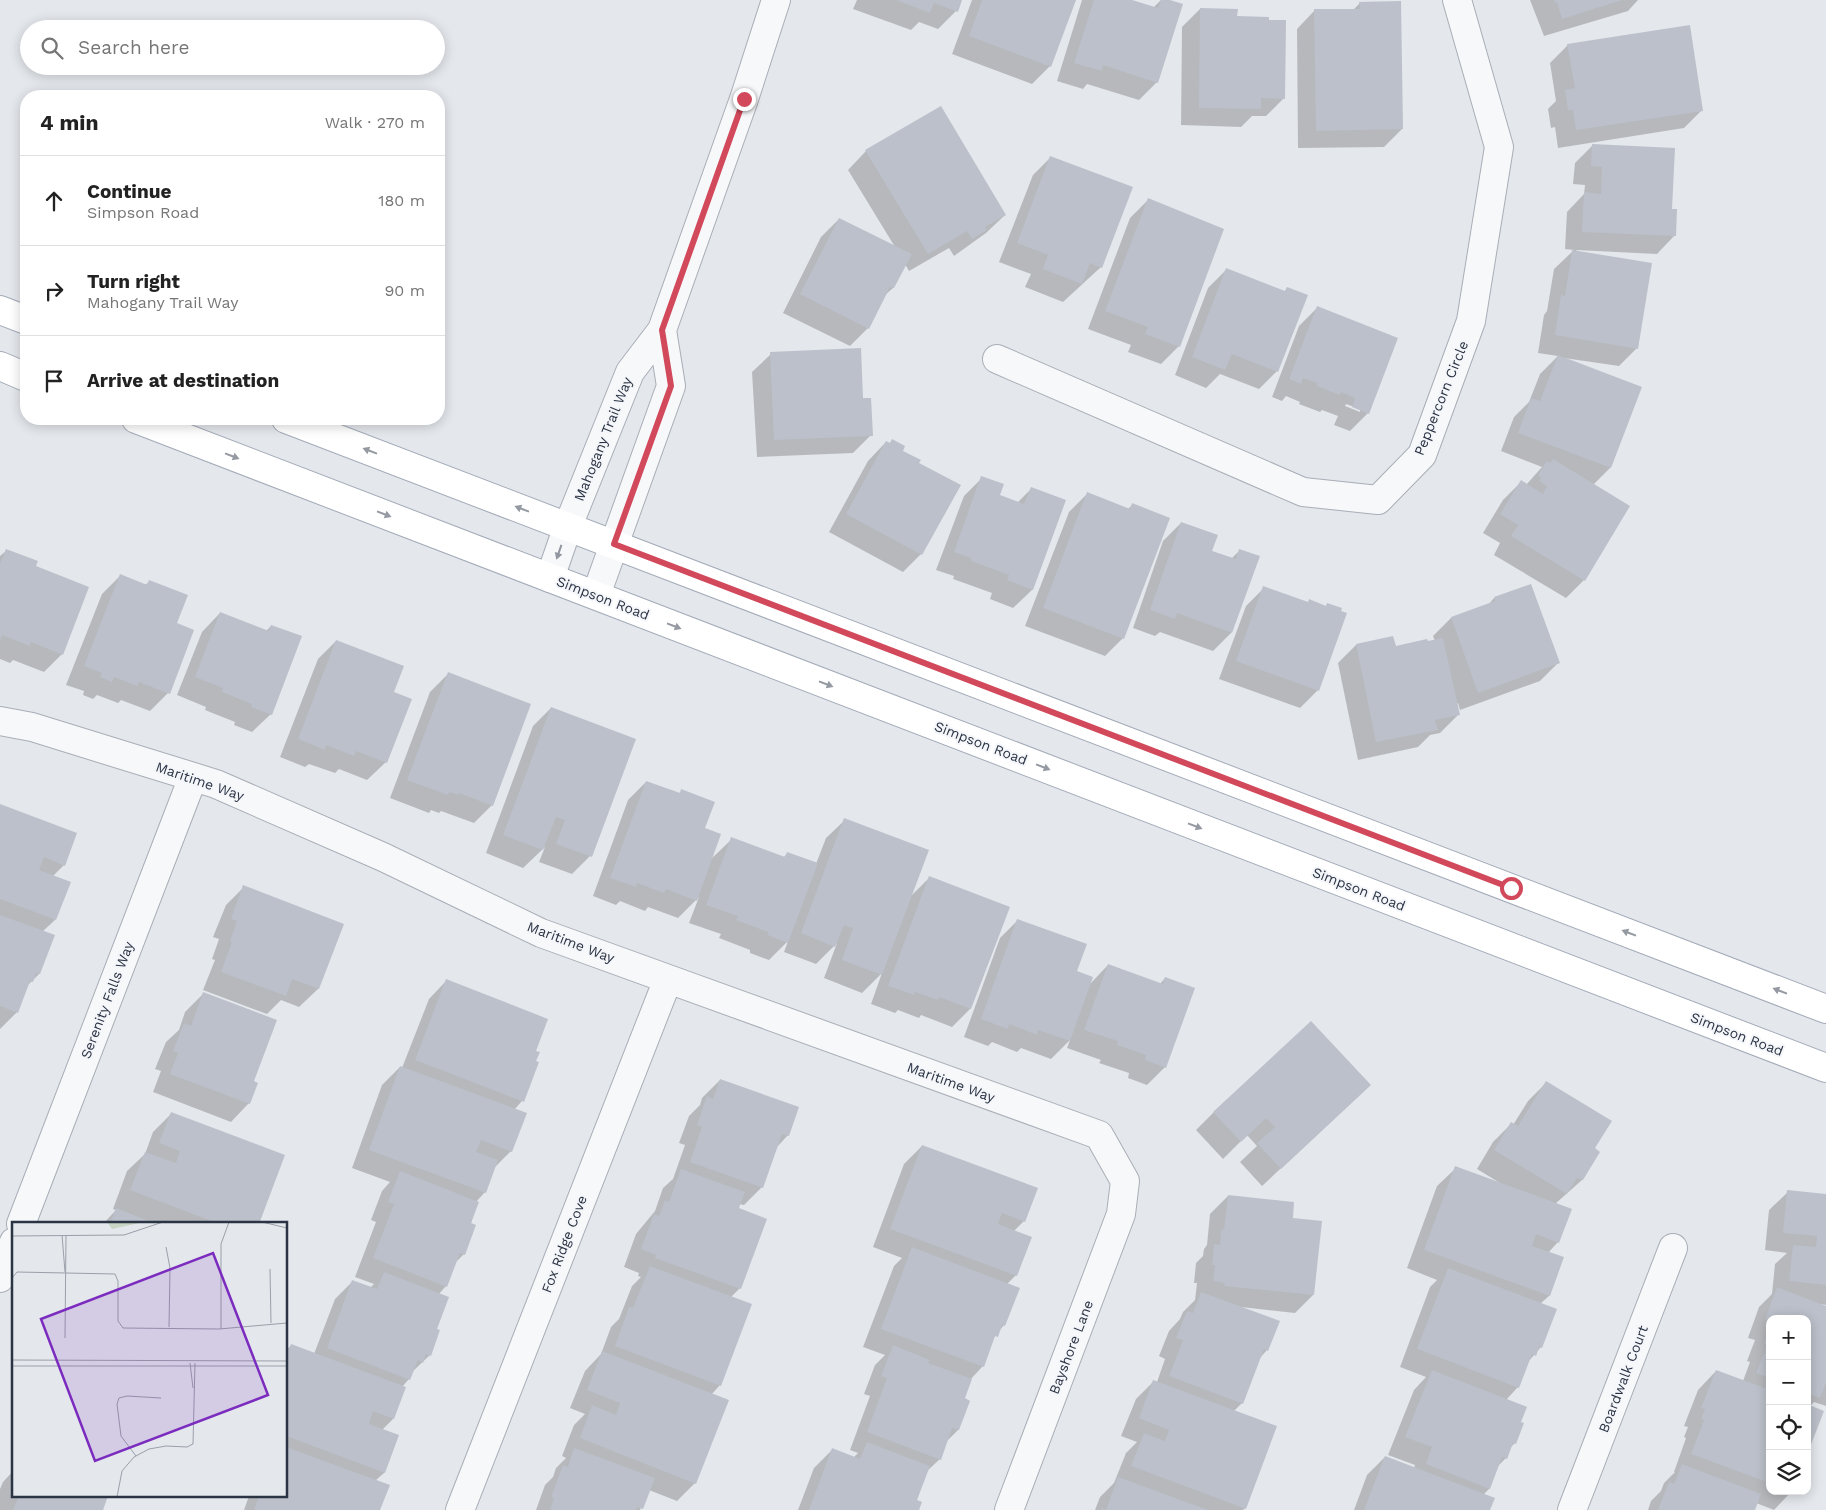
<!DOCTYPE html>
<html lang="en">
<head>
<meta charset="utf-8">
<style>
	:root { --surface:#fff; --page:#f2f2f2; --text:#222; --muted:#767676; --line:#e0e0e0 }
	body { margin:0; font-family:"Work Sans",sans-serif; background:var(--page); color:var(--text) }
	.controls { position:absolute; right:15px; bottom:15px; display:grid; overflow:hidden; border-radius:10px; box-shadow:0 2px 12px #0003 }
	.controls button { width:45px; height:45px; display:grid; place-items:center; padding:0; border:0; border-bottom:1px solid var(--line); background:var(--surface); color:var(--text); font:25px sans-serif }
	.stop { position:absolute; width:15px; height:15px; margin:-11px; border:4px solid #d1495b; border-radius:50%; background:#fff }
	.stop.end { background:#d1495b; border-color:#fff; box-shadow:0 1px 5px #0008 }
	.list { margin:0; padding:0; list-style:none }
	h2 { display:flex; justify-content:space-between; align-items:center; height:65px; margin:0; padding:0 20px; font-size:21px }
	h2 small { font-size:16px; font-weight:400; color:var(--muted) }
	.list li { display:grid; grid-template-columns:32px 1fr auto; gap:15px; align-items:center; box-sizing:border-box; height:90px; padding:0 20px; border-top:1px solid var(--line) }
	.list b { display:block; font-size:19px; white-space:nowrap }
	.list p { margin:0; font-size:16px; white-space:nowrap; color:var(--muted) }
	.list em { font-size:16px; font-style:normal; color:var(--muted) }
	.icon { flex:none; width:28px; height:28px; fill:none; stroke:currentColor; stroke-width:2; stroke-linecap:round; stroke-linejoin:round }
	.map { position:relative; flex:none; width:1826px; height:1510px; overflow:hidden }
	.search { position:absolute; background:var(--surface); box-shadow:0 2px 12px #0003; left:20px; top:20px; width:425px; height:55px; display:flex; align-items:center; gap:12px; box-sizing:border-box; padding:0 18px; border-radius:28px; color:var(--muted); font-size:19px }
	.panel { position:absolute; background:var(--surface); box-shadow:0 2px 12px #0003; left:20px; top:90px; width:425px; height:335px; border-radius:20px }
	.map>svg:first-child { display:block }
	.shadow { fill:#0003; fill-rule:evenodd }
	.building { fill:#bbc0ca }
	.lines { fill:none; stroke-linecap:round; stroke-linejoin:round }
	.minor-casing { stroke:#a9aeb7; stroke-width:30 }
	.major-casing { stroke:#a3abb8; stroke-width:30 }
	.minor { stroke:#f7f8fa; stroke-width:28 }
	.major { stroke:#fff; stroke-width:28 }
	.oneway { fill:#959aa2 }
	.oneway2 { fill:#9196a0 }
	.route { stroke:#d1495b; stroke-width:6 }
	.labels { text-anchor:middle; stroke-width:4; stroke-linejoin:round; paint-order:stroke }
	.street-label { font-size:14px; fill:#2b3445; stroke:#f4f6f9 }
	.inset-road { fill:none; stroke:#9a9fa9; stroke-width:1 }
	.view { fill:#7b2cbf; fill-opacity:0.15; stroke:#7b2cbf; stroke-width:2.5 }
	.inset-edge { fill:none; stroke:#2b3445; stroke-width:2.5 }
</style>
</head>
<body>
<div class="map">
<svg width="1826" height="1510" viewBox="0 0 1826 1510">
	<rect width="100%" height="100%" fill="#e4e7ec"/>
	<path class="shadow" d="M857,0H960L956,11L938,29L919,22L911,30L853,9Z
		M972,0H1075L1050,66L1032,84L952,54Z
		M1082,0H1131L1153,8L1161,0H1166L1157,82L1139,100L1087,84L1083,89L1057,81Z
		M1530,0H1638L1628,11L1544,36Z
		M1360,3L1402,129L1384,147L1298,148L1297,29L1315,10H1353Z
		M1200,9L1236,18L1284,98L1266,116H1252L1241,127L1181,125L1182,27Z
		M1568,45L1702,110L1684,128L1558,148L1555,127L1551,128L1548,109L1556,101L1550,63Z
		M1593,145L1671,210L1675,235L1657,254L1576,250L1637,348L1619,366L1564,358L1640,388L1610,468L1593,485L1584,580L1566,598L1494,555L1500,543L1483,533L1503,500L1521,482L1526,485L1542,467L1501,451L1514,417L1529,402L1540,374L1558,356L1538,353L1544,315L1547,311L1554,269L1574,250L1565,249L1567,212L1584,194L1585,185L1573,184L1575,163Z
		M866,151L1005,215L986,233L954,256L949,248L909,271L905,264L893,288L884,296L868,328L850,346L783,313L821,237L839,219L895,247L848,170Z
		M1051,157L1101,267L1063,302L1025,287L1031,274L999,262L1033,175Z
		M1148,200L1179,346L1161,364L1128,352L1131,345L1088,329L1130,218Z
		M1226,270L1284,292L1287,289L1277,371L1259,389L1220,374L1206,388L1175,375L1208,288Z
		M1317,308L1368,413L1350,431L1334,425L1338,416L1322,410L1320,412L1299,404L1300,402L1286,396L1282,401L1272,397L1299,326ZM1346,404L1360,409V412L1345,406Z
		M771,354L871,435L853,453L757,457L752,372Z
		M892,441L901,451L917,463L921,554L903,572L829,532L868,461L886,442L889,444Z
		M982,478L999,496L1017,503L1031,489L1064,501L1032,590L1013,608L990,599L992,593L953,579L954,576L936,570L964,496Z
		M1087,494L1128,509L1132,505L1123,638L1105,656L1025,626L1069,512Z
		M1181,523L1211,551L1231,559L1240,550L1231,633L1213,651L1160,632L1155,636L1133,628L1163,541Z
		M6,551L34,567L62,654L44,672L13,660L10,663L0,659V556Z
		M120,576L145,585L149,582L175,624L168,693L150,711L121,700L118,703L97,695L93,699L83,695L84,691L66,685L102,594Z
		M1264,588L1307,603L1325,607L1328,604L1318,690L1300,708L1219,679L1246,606Z
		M1494,598L1558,663L1540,681L1460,710L1458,703L1456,704L1458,715L1440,733L1430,735L1418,747L1358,760L1338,663L1356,645L1395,647L1435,641L1433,636L1451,618L1488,605Z
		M220,613L266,631L271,626V714L252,732L234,725L235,722L205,710L206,707L177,695L202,632Z
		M336,641L393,693L386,762L367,780L339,769L335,773L309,764L305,767L280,757L318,659Z
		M448,674L492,805L474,823L441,811L439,813L431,810L429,813L390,798L430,692Z
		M551,708L590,856L572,874L539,862L545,847L523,868L486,853L533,726Z
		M646,782L678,794L682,791L704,829L710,860L732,839L783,858L787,854L816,864L826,838L845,820L910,897L929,878L1008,907L970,1009L952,1027L921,1015L919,1018L898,1010L895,1013L871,1004L882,973L862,993L824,978L837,943L816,964L784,952L788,941L769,960L750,953V950L719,938L721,934L689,923L699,897L678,918L648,907L645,911L620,901L616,905L593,896L628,800Z
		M0,805L64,865L53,876L55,920L42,932L39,974L26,987L17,1012L0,1029Z
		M244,887L342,925L318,989L299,1007L281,1000L267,1014L203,990L215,960L212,959L219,939L213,937L226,905Z
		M1018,920L1090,984L1108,965L1160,984L1165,978V1067L1147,1085L1128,1078L1129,1073L1099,1063L1101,1060L1067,1048L1070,1040L1051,1059L1021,1048L1017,1052L992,1042L988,1046L964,1037L1000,938Z
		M447,980L534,1052L522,1101L514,1110L511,1151L494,1168L485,1192L476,1202L464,1254L455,1263L446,1286L438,1295L435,1330L430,1355L411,1373L409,1379L402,1387L393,1419L382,1430L384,1473L375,1481L379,1510H244L249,1496H286V1350L292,1345L314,1354L335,1299L353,1281L370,1288L374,1284L355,1277L376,1222L371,1220L382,1191L390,1182L352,1168L382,1085L400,1067L402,1068L429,999Z
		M203,994L253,1082L249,1103L231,1122L153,1092L161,1071L155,1069L166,1042L179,1030L185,1012Z
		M720,1080L788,1135L777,1147L762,1187L744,1205L739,1204L737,1209L740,1288L731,1297L720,1385L711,1395L695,1483L677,1501L649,1490L640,1510H536L545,1485L553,1477L556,1468L566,1458L562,1456L574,1425L585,1414L570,1408L585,1371L601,1354L611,1327L619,1319L632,1286L641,1277L638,1276L639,1273L624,1267L636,1234L655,1211L663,1188L673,1179L685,1145L679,1143L689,1116L700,1105L702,1098Z
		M1546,1083L1593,1149L1599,1152L1582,1180L1555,1204L1558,1242L1548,1253L1562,1258L1549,1296L1540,1304L1541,1347L1528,1362L1518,1387L1506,1400L1519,1423L1522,1424L1514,1444L1509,1449L1506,1458L1498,1466L1489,1489L1483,1495L1488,1510H1354L1367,1475L1385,1457L1414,1468L1415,1465L1388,1455L1414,1390L1426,1377L1400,1367L1430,1287L1437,1280L1407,1268L1437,1186L1456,1168L1500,1183L1477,1169L1493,1142L1511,1124L1513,1125L1528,1101Z
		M1351,1103L1262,1186L1240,1162L1257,1146L1247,1135L1223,1159L1196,1130L1214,1112Z
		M171,1114L258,1224H103L116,1210L113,1209L127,1171L145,1154L153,1132Z
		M922,1146L1024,1221L1014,1231L1016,1275L1007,1284L1004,1325L992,1340L982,1367L970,1380L963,1399L969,1401L958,1430L946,1442L940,1459L926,1472L915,1501L917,1510H798L814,1468L832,1450L853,1458L858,1453L850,1450L870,1396L864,1394L875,1365L885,1355L863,1347L894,1266L902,1258L873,1247L904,1164Z
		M1788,1192L1826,1196V1305L1819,1304L1826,1307V1406L1814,1402L1809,1407L1807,1452V1319H1770V1491H1792L1774,1510L1756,1503L1754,1510H1648L1651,1501L1661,1491L1664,1483L1675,1472H1674L1686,1438L1684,1437L1688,1427L1684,1426L1698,1390L1716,1371L1743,1381L1750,1362L1747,1361L1755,1340L1748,1338L1759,1307L1772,1294L1775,1264L1787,1253L1765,1250L1769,1210Z
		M1228,1196L1291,1220L1313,1295L1295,1313L1241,1307L1267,1350L1259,1359L1242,1403L1234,1411L1245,1508L1243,1510H1095L1100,1497L1114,1483L1126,1453L1137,1442L1121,1436L1136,1399L1154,1381L1157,1382L1165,1359L1159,1356L1169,1331L1180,1319L1183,1312L1195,1300L1197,1283H1194L1196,1263L1203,1256L1204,1249L1207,1245L1210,1214Z
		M14,1470V1496H107L102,1510H0V1489L3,1482Z"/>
	<path class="building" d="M896,0H962L958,12L934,3L930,13Z
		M982,0H1076L1051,67L969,36Z
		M1094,0H1132L1158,8L1161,0H1170L1183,4L1158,83L1103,65L1102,71L1074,63Z
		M1554,0H1622L1562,19L1557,2L1555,3Z
		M1401,1L1403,129L1316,131L1314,9H1360L1359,2Z
		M1200,8L1238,9L1237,16L1269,17V20H1286L1285,99L1261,98V109L1199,108Z
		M1690,25L1703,111L1576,130L1573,110H1568L1565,90L1575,88L1567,44Z
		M941,106L1006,215L985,227L987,230L972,239L967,231L928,254L865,150Z
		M1592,144L1675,148L1672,209H1677L1676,236L1582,232L1584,192L1601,194L1602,167L1591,166Z
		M1050,156L1133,187L1102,268L1090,263L1082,284L1043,269L1048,255L1017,243Z
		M1148,198L1224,229L1180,347L1145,334L1148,327L1105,311Z
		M839,218L912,254L894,288L890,287L869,329L800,294Z
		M1572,250L1652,263L1638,349L1555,335L1561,295L1565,296Z
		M1226,268L1285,291L1287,287L1308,295L1278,372L1232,354L1225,370L1192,357Z
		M1317,306L1398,338L1369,414L1352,407L1355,398L1341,392L1340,395L1317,386V383L1303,378L1301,384L1289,379Z
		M861,348L863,398H871L873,436L774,440L770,352Z
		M1558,355L1642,387L1611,468L1518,433L1531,398L1540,401Z
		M892,439L905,446L903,451L921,460L919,463L961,485L922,555L846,514L886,441L890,443Z
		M1553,459L1630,506L1585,581L1511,536L1518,525L1500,514L1521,480L1543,494L1547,486L1539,481L1541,478L1538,475L1547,461L1550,463Z
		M981,476L1004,484L1000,495L1024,504L1031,487L1066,500L1033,590L1007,580L1009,575L971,561V558L954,552Z
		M1087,492L1130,509L1132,503L1170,518L1124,639L1043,608Z
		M1181,522L1218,535L1212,551L1236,559L1239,549L1260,556L1232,633L1177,613L1175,619L1150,610Z
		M6,549L38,561L36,566L89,587L63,655L31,642L30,646L2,635L0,641V564Z
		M120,574L147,585L149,580L188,595L177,623L194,630L170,694L139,682L137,686L114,677L112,682L100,677L102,673L84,666Z
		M1531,584L1560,663L1478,693L1451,617L1495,601L1494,597Z
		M1263,586L1308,602L1309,599L1326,606L1327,603L1342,608L1341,611L1347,613L1319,691L1236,661Z
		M220,612L269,631L271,625L302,636L272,715L251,707L252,704L222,692L223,688L195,677Z
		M1393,636L1396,646L1427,639L1428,641L1443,638L1460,715L1435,720L1438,730L1376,742L1356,644Z
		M336,640L404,666L394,692L412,699L387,763L356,751L354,756L326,745L325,750L298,739Z
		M448,672L531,704L493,806L459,793L458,795L449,792L448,795L407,780Z
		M551,707L636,739L592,857L556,844L565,820L556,817L543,850L503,835Z
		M646,781L680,793L681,789L715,802L705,828L721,834L697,901L666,889L664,893L637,883L636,887L610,878Z
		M0,804L77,833L65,866L44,857L39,870L71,882L56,920L0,899Z
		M844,818L929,850L882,975L842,960L853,928L844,925L835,947L801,933Z
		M731,837L785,857L787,852L818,863L788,943L768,935V932L736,920L738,916L706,905Z
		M929,876L1010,907L971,1009L939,997L938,1000L915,992L914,995L888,986Z
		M243,885L344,924L319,989L292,979L286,996L221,972L232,942L230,941L237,921L231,919Z
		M0,915L55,935L40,974L36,973L33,982L30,981L18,1013L0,1006Z
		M1017,919L1087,944L1077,971L1093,977L1070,1041L1038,1030L1037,1035L1009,1024L1008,1029L981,1019Z
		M1108,964L1163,984L1165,977L1195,988L1166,1068L1145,1060L1146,1055L1117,1045L1118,1041L1084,1030Z
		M446,979L548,1019L536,1051L540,1052L536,1061L539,1062L524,1102L415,1060Z
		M203,992L277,1020L254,1081L258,1083L250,1104L170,1074L178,1053L173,1051L184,1023L191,1026Z
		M1311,1021L1371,1085L1281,1169L1257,1143L1275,1127L1266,1118L1241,1142L1213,1112Z
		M400,1066L527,1113L512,1152L481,1140L476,1152L498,1160L486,1193L369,1150Z
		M720,1079L799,1107L789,1136L782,1134L763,1188L690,1162L702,1127L697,1125L707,1096L713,1099Z
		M1546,1081L1612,1121L1595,1148L1600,1152L1583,1180L1577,1178L1567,1194L1494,1150L1511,1122L1518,1126Z
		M171,1112L285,1155L259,1224H219L130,1190L145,1152L176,1163L180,1151L159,1143Z
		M922,1145L1038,1188L1025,1222L1002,1213L998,1224L1032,1237L1017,1276L890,1229Z
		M1455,1166L1572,1209L1559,1243L1536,1234L1532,1246L1564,1257L1550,1296L1424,1250Z
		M681,1169L745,1192L739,1208L767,1219L741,1289L655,1258L656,1255L641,1249L654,1214L659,1216L665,1200L669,1202Z
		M400,1171L479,1202L471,1223L476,1225L465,1255L460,1253L447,1287L373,1258L394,1204L388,1202Z
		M1787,1190L1826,1194V1285L1789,1281L1793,1245L1816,1247L1817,1236L1783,1233Z
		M1228,1195L1294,1202L1293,1218L1322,1221L1314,1295L1224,1286L1225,1283L1213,1281L1215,1265H1212L1214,1244L1220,1245L1221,1229L1224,1230Z
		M116,1208L156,1224H110Z
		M912,1247L1020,1288L1005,1326L1002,1325L998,1337L995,1336L984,1367L881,1329Z
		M650,1266L752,1304L721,1386L615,1346L629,1307L633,1308Z
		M1448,1268L1557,1309L1542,1348L1539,1347L1536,1356L1532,1354L1519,1388L1417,1349Z
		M384,1272L449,1297L437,1329L440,1330L431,1356L426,1354L423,1363L418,1360L410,1380L327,1348L352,1280L377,1289Z
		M1777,1287L1826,1306V1382L1820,1398L1807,1393V1319H1770V1321L1765,1320Z
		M1201,1292L1280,1321L1268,1351L1264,1349L1243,1404L1169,1376L1183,1340L1176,1338L1187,1311L1193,1313Z
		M1770,1329V1378L1756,1373L1768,1344L1764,1343Z
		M291,1344L406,1387L394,1419L373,1411L369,1424L399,1435L385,1473L286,1436V1357Z
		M893,1345L930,1360L928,1363L972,1379L965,1398L970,1401L959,1430L952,1428L941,1460L867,1432L887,1378L881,1376Z
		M602,1351L729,1400L696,1484L580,1438L592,1405L616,1415L620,1403L587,1390Z
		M1432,1370L1527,1407L1521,1422L1524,1423L1516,1444L1513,1443L1507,1459L1502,1457L1490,1489L1426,1464L1432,1447L1405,1437Z
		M1716,1370L1770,1390V1483L1691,1454L1704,1420L1701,1419L1705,1409L1701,1408Z
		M1153,1380L1277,1426L1246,1509L1131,1466L1144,1433L1165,1441L1169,1430L1139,1418Z
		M1807,1404L1824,1411L1807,1455Z
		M867,1442L930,1466L917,1500L922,1502L919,1510H809L832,1448L860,1459Z
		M286,1447L390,1485L380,1510H254L259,1496H286Z
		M574,1448L655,1478L643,1509L637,1507L636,1510H550L554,1498L551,1497L563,1465L568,1467Z
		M1385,1456L1495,1498L1490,1510H1364Z
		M1682,1464L1761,1494L1755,1510H1658L1669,1482L1674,1484Z
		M1118,1477L1208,1510H1101L1102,1508L1106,1510Z
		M14,1481V1496L9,1494Z
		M14,1496H108L103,1510H13L18,1498Z"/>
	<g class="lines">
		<defs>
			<path id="minor" d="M997,359L1303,492L1378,500L1422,455L1471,321L1499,147L1457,0
				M550,578L568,526L630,372L662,330L744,99L776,0
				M596,595L671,386L662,330
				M0,721L32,727L216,784L383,857L541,933L1099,1135L1125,1181L1121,1214L1009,1510
				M21,1224L193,777
				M0,1278L14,1242
				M460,1510L668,979
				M1572,1510L1673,1248"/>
			<path id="major" d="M0,310L26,320
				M0,366L26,377
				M136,419L1826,1068
				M286,419L1826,1009"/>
		</defs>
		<use href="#minor" class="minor-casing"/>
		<use href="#major" class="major-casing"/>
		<use href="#minor" class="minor"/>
		<use href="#major" class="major"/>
	</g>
	<defs><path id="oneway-solid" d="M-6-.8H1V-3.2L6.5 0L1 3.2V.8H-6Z" transform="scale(1.25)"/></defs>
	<g class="oneway">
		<use href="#oneway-solid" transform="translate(370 451) rotate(-159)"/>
		<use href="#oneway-solid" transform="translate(232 456) rotate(21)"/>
		<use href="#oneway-solid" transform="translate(522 509) rotate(-159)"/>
		<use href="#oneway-solid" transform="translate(384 514) rotate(21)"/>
		<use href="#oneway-solid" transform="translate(674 626) rotate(21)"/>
		<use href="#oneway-solid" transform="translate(826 684) rotate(21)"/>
		<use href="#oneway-solid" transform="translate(1043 767) rotate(21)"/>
		<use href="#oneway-solid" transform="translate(1195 826) rotate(21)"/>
		<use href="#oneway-solid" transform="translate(1629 933) rotate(-159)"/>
		<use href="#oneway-solid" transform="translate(1780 991) rotate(-159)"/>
	</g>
	<use class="oneway2" href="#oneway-solid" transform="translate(559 552) rotate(109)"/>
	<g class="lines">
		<path class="route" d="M744,99L662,330L671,386L614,544L1511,888"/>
	</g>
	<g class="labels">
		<g class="street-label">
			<text transform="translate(1441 398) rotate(-68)" y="5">Peppercorn Circle</text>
			<text transform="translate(603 439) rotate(-68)" y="5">Mahogany Trail Way</text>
			<text transform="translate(603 598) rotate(21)" y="5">Simpson Road</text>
			<text transform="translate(981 743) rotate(21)" y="5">Simpson Road</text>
			<text transform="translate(200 781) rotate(19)" y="5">Maritime Way</text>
			<text transform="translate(1359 889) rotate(21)" y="5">Simpson Road</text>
			<text transform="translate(571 942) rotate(21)" y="5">Maritime Way</text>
			<text transform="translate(107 1000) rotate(-69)" y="5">Serenity Falls Way</text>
			<text transform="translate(1737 1034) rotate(21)" y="5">Simpson Road</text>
			<text transform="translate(951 1082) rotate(20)" y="5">Maritime Way</text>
			<text transform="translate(564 1244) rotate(-69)" y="5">Fox Ridge Cove</text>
			<text transform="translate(1071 1347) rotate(-69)" y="5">Bayshore Lane</text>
			<text transform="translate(1623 1379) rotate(-69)" y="5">Boardwalk Court</text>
		</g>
	</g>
	<g transform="translate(12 1222)">
		<rect width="275" height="275" fill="#e4e7ec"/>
		<path d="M95,0H132L100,7Z" fill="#c9d6c5"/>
		<path class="inset-road" d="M250,0L275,6M50,13L53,50M0,14L112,13L151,0M154,25L158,46L157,105M258,47L259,101M0,56L5,50L103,52L106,59V99L111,106L207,107L275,101M209,107V22L217,0M53,116L54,13M0,138L275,139M178,141L181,166M0,144H275M124,234L109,214L105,182L107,176L115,174L149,176M105,275L110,249L122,235L137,227L154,224L175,225L181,222L183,141"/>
		<path class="view" d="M201,31L256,173L83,239L29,97Z"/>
		<rect width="275" height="275" class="inset-edge"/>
	</g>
</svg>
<div class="controls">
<button>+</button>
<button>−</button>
<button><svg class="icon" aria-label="locate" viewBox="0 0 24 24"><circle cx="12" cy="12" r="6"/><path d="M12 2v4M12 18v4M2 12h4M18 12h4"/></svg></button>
<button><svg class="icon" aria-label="layers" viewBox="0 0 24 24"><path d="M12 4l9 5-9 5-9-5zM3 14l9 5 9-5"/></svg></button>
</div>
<div class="stop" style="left:1511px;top:888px"></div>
<div class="stop end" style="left:744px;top:99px"></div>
<div class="search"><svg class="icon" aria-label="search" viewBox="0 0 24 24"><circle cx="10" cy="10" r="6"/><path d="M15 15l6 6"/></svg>Search here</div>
<section class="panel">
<h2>4 min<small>Walk · 270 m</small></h2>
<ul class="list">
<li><svg class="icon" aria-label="ahead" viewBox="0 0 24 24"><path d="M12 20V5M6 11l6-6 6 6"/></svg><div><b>Continue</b><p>Simpson Road</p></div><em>180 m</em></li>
<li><svg class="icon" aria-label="right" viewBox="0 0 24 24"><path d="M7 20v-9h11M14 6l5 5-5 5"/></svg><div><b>Turn right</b><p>Mahogany Trail Way</p></div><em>90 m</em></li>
<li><svg class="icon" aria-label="arrive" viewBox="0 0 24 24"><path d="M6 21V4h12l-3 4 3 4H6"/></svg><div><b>Arrive at destination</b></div></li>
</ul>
</section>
</div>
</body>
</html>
